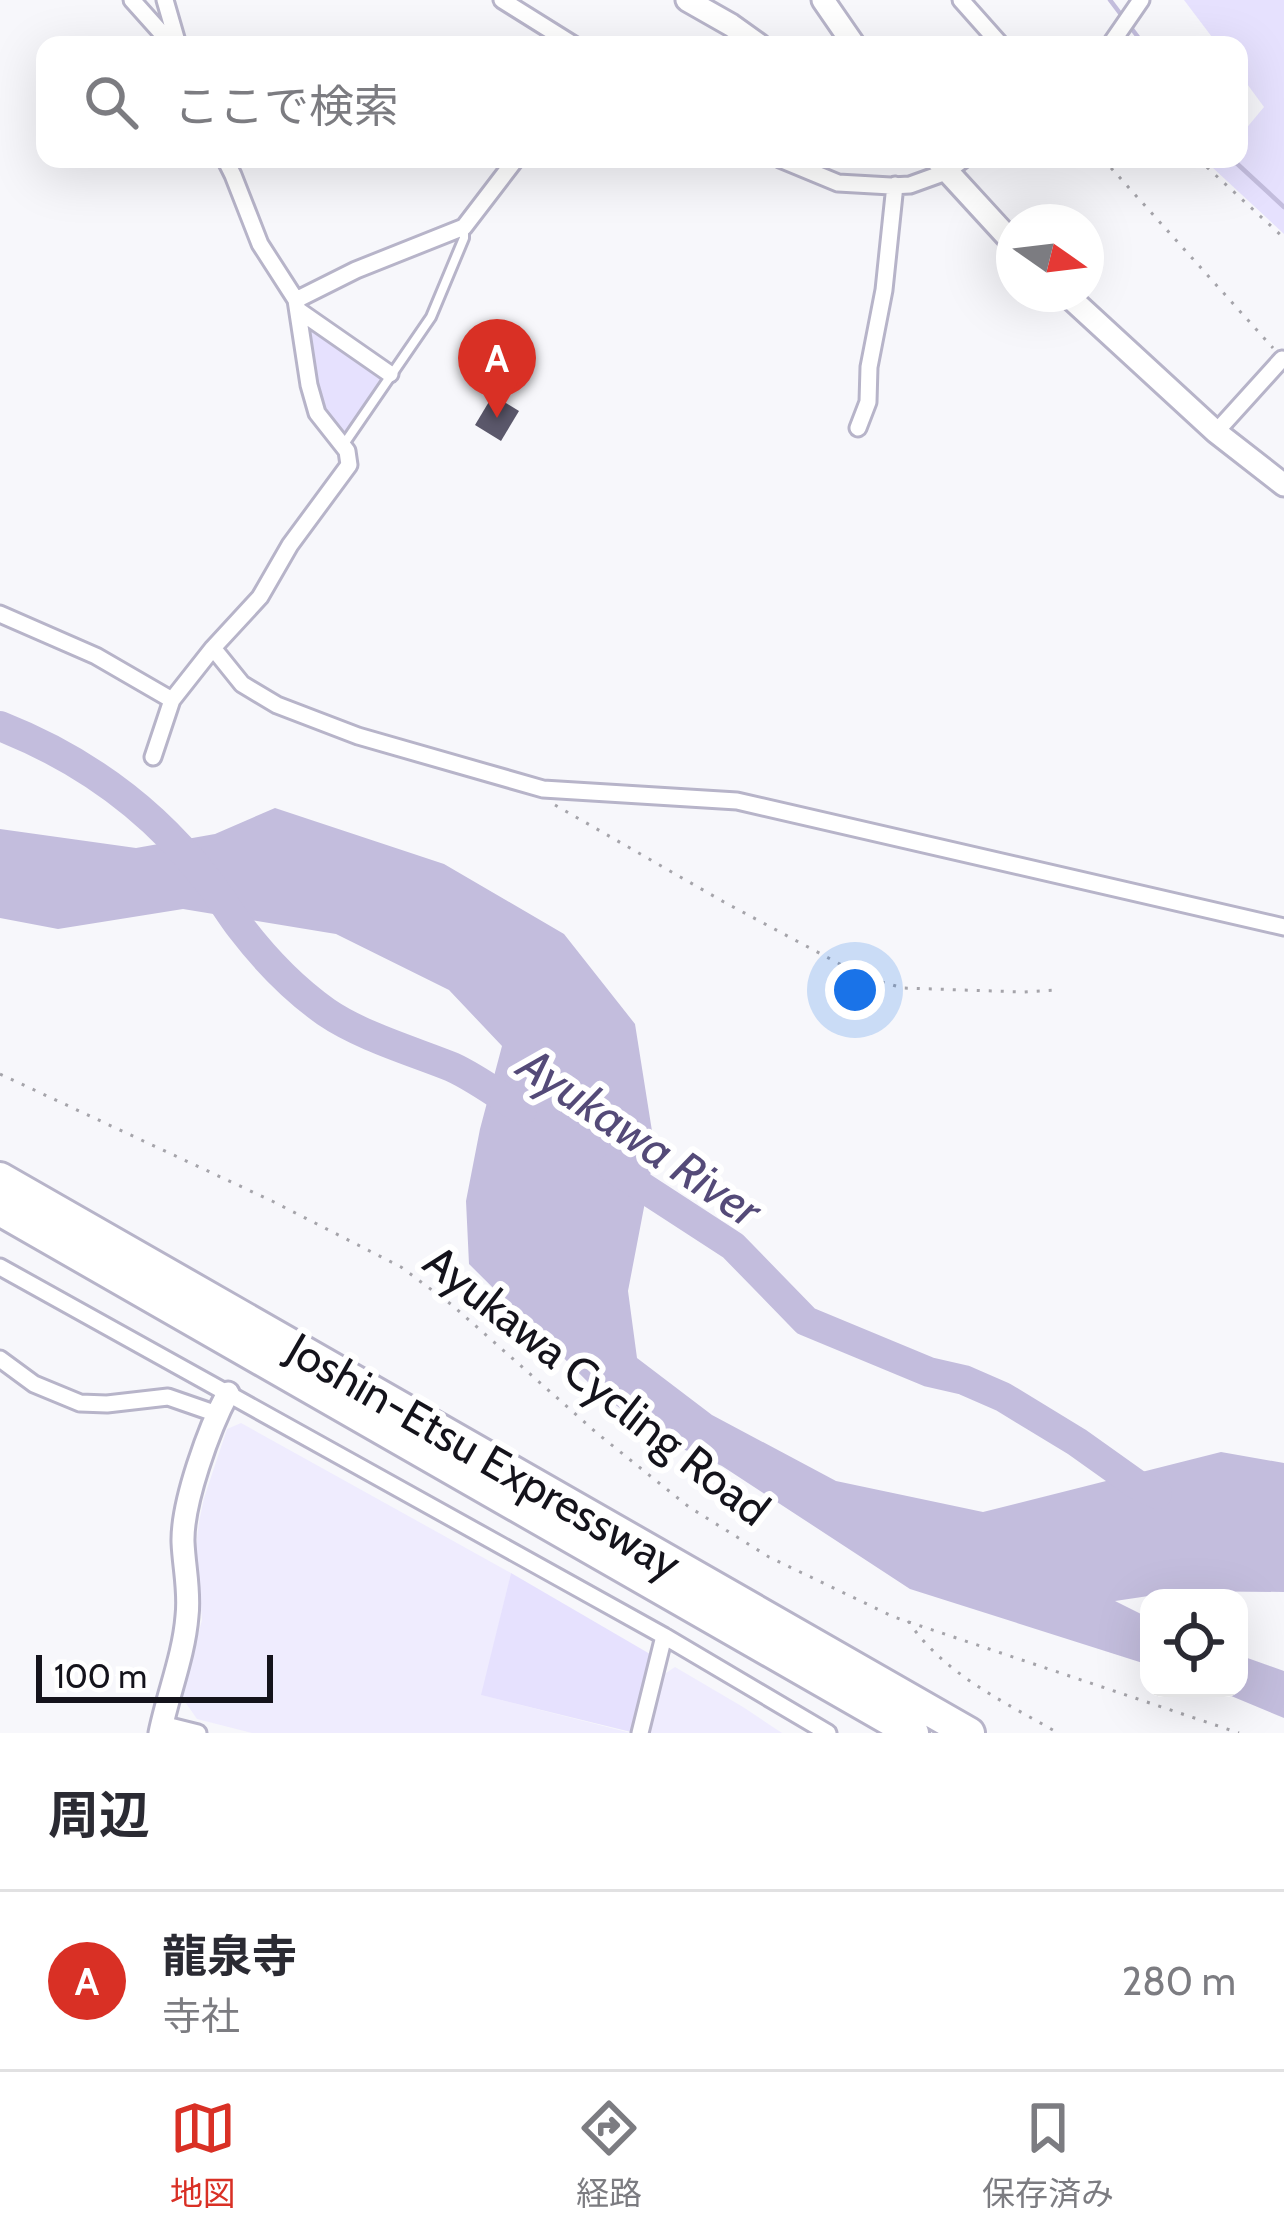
<!DOCTYPE html>
<html lang="ja">
<head>
<meta charset="utf-8">
<style>
	:root { --surface:#fff; --page:#f2f2f3; --text:#2b2b33; --muted:#7c7c81; --line:#e1e1e2; --accent:#d93025 }
	body { margin:0; font-family:Cabin,"Noto Sans JP",sans-serif; background:var(--page); color:var(--text) }
	.controls { position:absolute; right:36px; bottom:36px; display:grid; overflow:hidden; border-radius:24px; box-shadow:0 12px 48px #0002 }
	.controls button { width:108px; height:108px; display:grid; place-items:center; padding:0; border:0; border-bottom:3px solid var(--line); background:var(--surface); color:var(--text); font:60px sans-serif }
	.compass { position:absolute; left:996px; top:204px; width:108px; height:108px; border-radius:50%; background:var(--surface); box-shadow:0 12px 48px #0002; rotate:104deg }
	.scale { position:absolute; left:36px; bottom:30px; width:237px; box-sizing:border-box; padding-left:12px; border:6px solid #14131b; border-top:0; font-size:33px; line-height:42px; white-space:nowrap; color:#14131b; -webkit-text-stroke:9px #fff; paint-order:stroke }
	.you { position:absolute; left:855px; top:990px; width:42px; height:42px; margin:-30px; border:9px solid #fff; border-radius:50%; background:#1a73e8; box-shadow:0 0 0 18px #1a73e833 }
	.badge { display:grid; place-items:center; width:78px; height:78px; border-radius:50%; background:var(--accent); color:#fff; font-size:39px; font-weight:700 }
	.pin { position:absolute; translate:-50% -99px; filter:drop-shadow(0 3px 6px #0008) }
	.pin::after { content:''; position:absolute; top:63px; width:42px; height:36px; background:inherit; clip-path:polygon(0 0,100% 0,50% 100%) }
	.list { margin:0; padding:0; list-style:none }
	h2 { display:flex; justify-content:space-between; align-items:center; height:156px; margin:0; padding:0 48px; font-size:51px }
	h2 small { font-size:39px; font-weight:400; color:var(--muted) }
	.list li { display:grid; grid-template-columns:78px 1fr auto; gap:36px; align-items:center; box-sizing:border-box; height:180px; padding:0 48px; border-top:3px solid var(--line) }
	.list b { display:block; font-size:45px; white-space:nowrap }
	.list p { margin:0; font-size:39px; white-space:nowrap; color:var(--muted) }
	.list em { font-size:39px; font-style:normal; color:var(--muted) }
	.icon { flex:none; width:66px; height:66px; fill:none; stroke:currentColor; stroke-width:2; stroke-linecap:round; stroke-linejoin:round }
	.map { position:relative; flex:none; width:1284px; height:1733px; overflow:hidden }
	.search { position:absolute; background:var(--surface); box-shadow:0 12px 48px #0002; left:36px; right:36px; top:36px; height:132px; display:flex; align-items:center; gap:30px; box-sizing:border-box; padding:0 42px; border-radius:24px; color:var(--muted); font-size:45px }
	.sheet { height:336px; background:var(--surface) }
	nav { display:flex; justify-content:space-around; align-items:center; box-sizing:border-box; height:168px; border-top:3px solid var(--line); background:var(--surface); font-size:33px; color:var(--muted) }
	nav a { display:grid; justify-items:center; gap:6px }
	nav .on { color:var(--accent) }
	.map>svg:first-child { display:block }
	.built { fill:#efecfe }
	.green { fill:#e6e1fe }
	.water { fill:#c3bddd }
	.lines { fill:none; stroke-linecap:round; stroke-linejoin:round }
	.stream { stroke:#c3bddd; stroke-width:4.5 }
	.river { stroke:#c3bddd; stroke-width:30 }
	.building { fill:#5b586b }
	.service-casing { stroke:#b7b4c9; stroke-width:14 }
	.minor-casing { stroke:#b7b4c9; stroke-width:21 }
	.tertiary-casing { stroke:#b7b4c9; stroke-width:27 }
	.secondary-casing { stroke:#b7b4c9; stroke-width:27 }
	.motorway-casing { stroke:#b7b4c9; stroke-width:36 }
	.path { stroke:#a5a4aa; stroke-width:3; stroke-dasharray:3 9; stroke-linecap:butt }
	.service { stroke:#fff; stroke-width:8 }
	.minor { stroke:#fff; stroke-width:15 }
	.tertiary { stroke:#fff; stroke-width:21 }
	.secondary { stroke:#fff; stroke-width:21 }
	.motorway { stroke:#fff; stroke-width:30 }
	.labels { text-anchor:middle; stroke-width:12; stroke-linejoin:round; paint-order:stroke }
	.street-label { font-size:45px; fill:#14131b; stroke:#fff }
	.water-label { font-size:48px; font-style:italic; fill:#544a78; stroke:#fff }
</style>
</head>
<body>
<div class="map">
<svg width="1284" height="1733" viewBox="0 0 1284 1733">
	<rect width="100%" height="100%" fill="#f7f7fb"/>
	<path class="built" d="M241,1423L511,1573L482,1695L631,1733H252L197,1719L181,1696L202,1620L196,1546L199,1522L204,1498L227,1429Z
		M675,1667L743,1707L782,1733H648L663,1675Z"/>
	<path class="green" d="M1184,0H1284V234L1213,168L1221,159H1239V137L1264,107L1239,73V45H1218Z
		M305,325H308L381,378L344,433L321,407Z
		M511,1573L650,1654L631,1732L481,1695Z"/>
	<path class="water" d="M275,808L444,864L564,934L635,1024L655,1150L628,1291L637,1358L712,1415L836,1481L983,1512L1221,1452L1284,1463V1592L1182,1591L1115,1601L1149,1618V1665L910,1589L722,1466L662,1440L597,1391L469,1264L466,1201L480,1129L502,1046L449,990L336,934L183,909L58,929L0,918V829L136,848L215,834Z
		M1239,1655L1284,1671V1718L1212,1688H1239Z"/>
	<g class="lines">
		<path class="stream" d="M1110,0L1144,45
			M1232,159L1284,207"/>
		<path class="river" d="M0,726C81,758 150,807 204,876C218,893 228,911 241,928C264,958 295,990 326,1012C361,1036 412,1051 452,1067C476,1078 499,1095 522,1110
			M613,1168L733,1246L806,1321L929,1372L964,1380L1003,1397L1077,1442L1136,1484L1157,1494"/>
	</g>
	<path class="building" d="M493,395L519,411L501,441L475,425Z"/>
	<g class="lines">
		<defs>
			<path id="service" d="M344,444L431,317L464,238V229"/>
			<path id="minor" d="M132,0L166,38L178,45
				M165,0L178,45
				M502,0L574,45
				M961,0L1001,45
				M1110,45L1141,0
				M780,159L838,183L891,186L910,185L946,172L964,159
				M296,300L356,270L464,227L516,159
				M298,310L390,374
				M858,428L868,402L869,367L884,290L895,185
				M1216,432L1282,359
				M0,614L96,656L172,700
				M213,648L242,684L277,705L358,736L543,789L737,801L1284,927
				M153,757L172,700L213,648L260,597L290,545L349,465L347,451L317,413L309,385L296,300L260,244L233,175L225,159
				M0,1267L664,1636L828,1733
				M0,1359L34,1384L80,1403L107,1404L168,1397L217,1414
				M162,1724L198,1733
				M640,1733L664,1636"/>
			<path id="tertiary" d="M687,0L731,25L759,45
				M160,1733C168,1694 184,1655 187,1616C190,1591 184,1567 183,1542C182,1503 209,1428 228,1393"/>
			<path id="secondary" d="M823,0L854,45
				M936,159L1014,244
				M1066,294L1216,432L1284,485"/>
			<path id="motorway" d="M0,1178L969,1733
				M0,1210L913,1733"/>
		</defs>
		<use href="#service" class="service-casing"/>
		<use href="#minor" class="minor-casing"/>
		<use href="#tertiary" class="tertiary-casing"/>
		<use href="#secondary" class="secondary-casing"/>
		<use href="#motorway" class="motorway-casing"/>
		<path class="path" d="M1103,159L1273,348
			M1198,159L1284,238
			M555,805L724,902L864,977L903,988L1024,992L1058,990
			M0,1074L272,1201L401,1267L452,1305L598,1434L689,1507L769,1557L894,1617L1239,1733
			M908,1621C945,1675 1003,1701 1058,1733"/>
		<use href="#service" class="service"/>
		<use href="#minor" class="minor"/>
		<use href="#tertiary" class="tertiary"/>
		<use href="#secondary" class="secondary"/>
		<use href="#motorway" class="motorway"/>
	</g>
	<g class="labels">
		<g class="street-label">
			<text transform="translate(597 1385) rotate(38)" y="16">Ayukawa Cycling Road</text>
			<text transform="translate(484 1456) rotate(30)" y="16">Joshin-Etsu Expressway</text>
		</g>
		<g class="water-label">
			<text transform="translate(640 1137) rotate(34)" y="17">Ayukawa River</text>
		</g>
	</g>
</svg>
<div class="controls">
<button><svg class="icon" aria-label="locate" viewBox="0 0 24 24"><circle cx="12" cy="12" r="6"/><path d="M12 2v4M12 18v4M2 12h4M18 12h4"/></svg></button>
</div>
<svg class="compass" viewBox="-18 -18 36 36"><path d="M0-13l5 13h-10z" fill="#e53935"/><path d="M0 13l5-13h-10z" fill="#7c7c81"/></svg>
<div class="scale">100 m</div>
<div class="you"></div>
<div class="pin badge" style="left:497px;top:418px">A</div>
<div class="search"><svg class="icon" aria-label="search" viewBox="0 0 24 24"><circle cx="10" cy="10" r="6"/><path d="M15 15l6 6"/></svg>ここで検索</div>
</div>
<section class="sheet">
<h2>周辺<small></small></h2>
<ul class="list">
<li><span class="badge">A</span><div><b>龍泉寺</b><p>寺社</p></div><em>280 m</em></li>
</ul>
</section>
<nav>
<a class="on"><svg class="icon" aria-label="map" viewBox="0 0 24 24"><path d="M3 6l6-2 6 2 6-2v14l-6 2-6-2-6 2zM9 4v14M15 6v14"/></svg>地図</a>
<a><svg class="icon" aria-label="directions" viewBox="0 0 24 24"><path d="M12 3l9 9-9 9-9-9zM9 14v-3h6M13 9l2 2-2 2"/></svg>経路</a>
<a><svg class="icon" aria-label="saved" viewBox="0 0 24 24"><path d="M7 4h10v16l-5-4-5 4z"/></svg>保存済み</a>
</nav>
</body>
</html>
